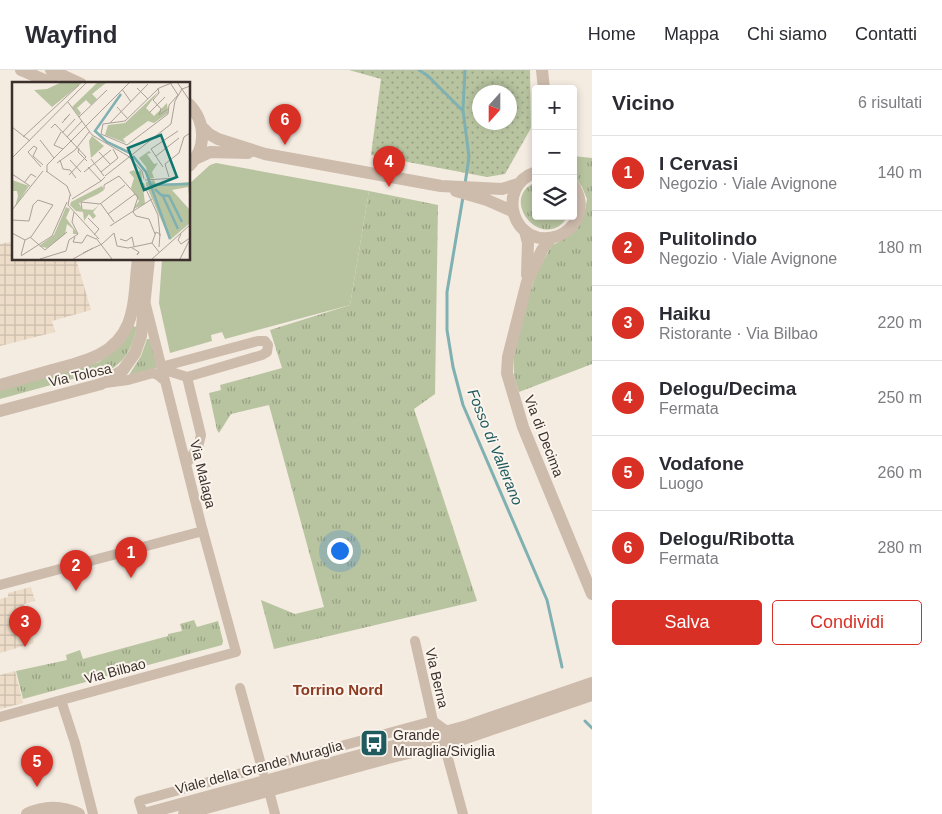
<!DOCTYPE html>
<html lang="it">
<head>
<meta charset="utf-8">
<style>
	:root { --surface:#fff; --page:#f7f7f7; --text:#2b2b33; --muted:#7c7c81; --line:#e1e1e2; --accent:#d93025 }
	body { margin:0; font-family:Helvetica,sans-serif; background:var(--page); color:var(--text) }
	.controls { position:absolute; right:15px; top:15px; display:grid; overflow:hidden; border-radius:5px; box-shadow:0 2px 8px #0003 }
	.controls button { width:45px; height:45px; display:grid; place-items:center; padding:0; border:0; border-bottom:1px solid var(--line); background:var(--surface); color:var(--text); font:25px sans-serif }
	.compass { position:absolute; left:472px; top:15px; width:45px; height:45px; border-radius:50%; background:var(--surface); box-shadow:0 2px 8px #0003; rotate:201deg }
	.you { position:absolute; left:339px; top:480px; width:18px; height:18px; margin:-12px; border:4px solid #fff; border-radius:50%; background:#1a73e8; box-shadow:0 0 0 8px #1a73e833 }
	.badge { display:grid; place-items:center; width:32px; height:32px; border-radius:50%; background:var(--accent); color:#fff; font-size:16px; font-weight:700 }
	.pin { position:absolute; translate:-50% -41px; filter:drop-shadow(0 1px 2px #0008) }
	.pin::after { content:''; position:absolute; top:26px; width:18px; height:15px; background:inherit; clip-path:polygon(0 0,100% 0,50% 100%) }
	.list { margin:0; padding:0; list-style:none }
	h2 { display:flex; justify-content:space-between; align-items:center; height:65px; margin:0; padding:0 20px; font-size:21px }
	h2 small { font-size:16px; font-weight:400; color:var(--muted) }
	.list li { display:grid; grid-template-columns:32px 1fr auto; gap:15px; align-items:center; box-sizing:border-box; height:75px; padding:0 20px; border-top:1px solid var(--line) }
	.list b { display:block; font-size:19px; white-space:nowrap }
	.list p { margin:0; font-size:16px; white-space:nowrap; color:var(--muted) }
	.list em { font-size:16px; font-style:normal; color:var(--muted) }
	.actions { display:flex; gap:10px; padding:15px 20px }
	.actions a { flex:1; padding:11px 0; border:1px solid var(--accent); border-radius:5px; text-align:center; font-size:18px; color:var(--accent) }
	.actions .main { background:var(--accent); color:#fff }
	.icon { flex:none; width:28px; height:28px; fill:none; stroke:currentColor; stroke-width:2; stroke-linecap:round; stroke-linejoin:round }
	.map { position:relative; flex:none; width:592px; height:744px; overflow:hidden }
	header { display:flex; align-items:center; gap:30px; box-sizing:border-box; height:70px; padding:0 25px; background:var(--surface); border-bottom:1px solid var(--line) }
	header strong { font-size:24px }
	nav { display:flex; gap:28px; margin-inline-start:auto; font-size:18px }
	main { display:flex }
	aside { flex:1; background:var(--surface) }
	.map>svg:first-child { display:block }
	.grass { fill:url(#grass-tufts) }
	.park { fill:url(#park-dots); fill-rule:evenodd }
	.pitch { fill:#b8c4a0 }
	.plaza { fill:url(#plaza-grid) }
	.lines { fill:none; stroke-linecap:round; stroke-linejoin:round }
	.stream { stroke:#7fb0b2; stroke-width:3 }
	.minor { stroke:#cdbbac; stroke-width:10 }
	.tertiary { stroke:#cdbbac; stroke-width:12 }
	.labels { text-anchor:middle; stroke-width:4; stroke-linejoin:round; paint-order:stroke }
	.street-label { font-size:14px; fill:#3b302b; stroke:#fbf5ee }
	.poi-label { font-size:14px; fill:#3b302b; stroke:#fbf5ee; text-anchor:start }
	.water-label { font-size:15px; font-style:italic; fill:#1f5a5e; stroke:#fbf5ee }
	.neighbourhood-label { font-size:15px; font-weight:bold; fill:#8c3b22; stroke:#fbf5ee }
	.inset-river { fill:none; stroke:#7fb0b2; stroke-width:2.5 }
	.inset-road { fill:none; stroke:#aaa098; stroke-width:1 }
	.view { fill:#0f766e; fill-opacity:0.15; stroke:#0f766e; stroke-width:2.5 }
	.inset-edge { fill:none; stroke:#3b302b; stroke-width:2.5 }
</style>
</head>
<body>
<header>
<strong>Wayfind</strong>
<nav><a>Home</a><a>Mappa</a><a>Chi siamo</a><a>Contatti</a></nav>
</header>
<main>
<div class="map">
<svg width="592" height="744" viewBox="0 0 592 744">
	<defs>
		<pattern id="grass-tufts" width="24" height="20" patternUnits="userSpaceOnUse" patternTransform="scale(1.25)"><rect width="24" height="20" fill="#b8c4a0"/><path d="M3 7l-1-3M5 7V3M7 7l1-3M15 17l-1-3M17 17v-4M19 17l1-3" fill="none" stroke="#97a083"/></pattern>
		<pattern id="park-dots" width="8" height="8" patternUnits="userSpaceOnUse" patternTransform="scale(1.25)"><rect width="8" height="8" fill="#b8c4a0"/><path d="M2 2h.1M6 6h.1" fill="none" stroke="#97a083" stroke-width="1.8" stroke-linecap="round"/></pattern>
		<pattern id="plaza-grid" width="8" height="8" patternUnits="userSpaceOnUse" patternTransform="scale(1.25)"><rect width="8" height="8" fill="#ecdcc8"/><path d="M0 4h8M4 0v8" fill="none" stroke="#cbbdac"/></pattern>
	</defs>
	<rect width="100%" height="100%" fill="#f4ebe1"/>
	<path class="grass" d="M573,86L592,88V294L519,322L514,306V286L529,225L537,202L552,175L561,171L585,140L587,129L582,117L573,105Z
		M536,112V146H568C545,185 496,129 536,112Z
		M369,121L438,135L435,324L414,339L477,531L274,579L261,530L295,544L324,537L269,335L231,344L219,363L217,360L209,323L221,320L220,315L282,298L270,260L350,235Z
		M133,256L137,257C133,274 128,288 113,298L0,329V319L99,292L112,283Z
		M147,269H150L157,296L156,298L129,305L141,286Z
		M194,550L197,557L218,551L223,571L222,575L23,629L16,601L67,590L66,585L80,580L83,589L168,566V564L182,561L180,554Z"/>
	<path class="park" d="M349,0H530L531,58L505,104L487,107L371,85L381,9ZM480,22H510V52H480Z"/>
	<path class="pitch" d="M216,93L369,121L350,235L225,269L222,262L211,265L212,271L170,283L159,233L162,189H189V114L210,95Z"/>
	<path class="plaza" d="M14,171V189H76L91,240L52,251L55,262L0,276V174Z
		M31,517L35,531L24,534L34,573L0,583V529L8,527V523Z
		M15,601L23,633L0,639V605Z"/>
	<g class="lines">
		<path class="stream" d="M419,0L428,6L462,40
			M465,0L463,40L469,87L465,114
			M463,127L447,222V260L453,297L463,335L547,530L562,597
			M585,651L592,658"/>
		<path class="minor" d="M161,297L258,271H265L268,275L267,282L262,285L187,307L162,299
			M105,313L128,310L153,303L158,305L165,311
			M186,394L198,377L201,365L187,307
			M0,515L203,461
			M415,571L433,651
			M240,618L263,702
			M61,630L75,673L93,744
			M0,647L236,582L201,454L146,235
			M444,674L463,744
			M269,721L275,744
			M143,744L139,731L433,651L447,661"/>
		<path class="tertiary" d="M21,0L54,14
			M51,0L81,14
			M542,0L544,19
			M189,34C206,52 207,78 189,96
			M202,57L209,64L218,69L265,84L441,116L502,119L518,114
			M195,89L210,82L248,83
			M536,102C493,117 514,181 558,166C566,163 574,156 577,148C582,137 580,125 573,115
			M456,121L487,130L512,141
			M525,161L528,173L527,205
			M551,168L542,180L527,212L508,287L507,303L523,357L592,524
			M0,315C17,310 35,305 52,300C82,292 115,286 128,254C136,234 135,210 138,189
			M0,341L101,314L123,300L135,283L141,266L149,189
			M27,744C44,736 62,736 79,744
			M144,744L467,656L592,613
			M184,744L388,688L457,671L592,625"/>
	</g>
	<defs>
		<symbol id="bus-square" viewBox="-11 -11 22 22"><rect x="-9" y="-9" width="18" height="18" rx="4" fill="#1f5a5e" stroke="#fbf5ee"/><path d="M-5-6H5V4H4V6H2V4H-2V6H-4V4H-5ZM-3.5-4V0h7V-4ZM-3.5 1.2v1.5H-2V1.2ZM2 1.2v1.5H3.5V1.2Z" fill="#fff"/></symbol>
	</defs>
	<g fill-rule="evenodd">
		<use href="#bus-square" x="358" y="657" width="32" height="32"/>
	</g>
	<g class="labels">
		<g class="street-label">
			<text transform="translate(80 305) rotate(-13)" y="5">Via Tolosa</text>
			<text transform="translate(544 366) rotate(69)" y="5">Via di Decima</text>
			<text transform="translate(203 404) rotate(76)" y="5">Via Malaga</text>
			<text transform="translate(115 601) rotate(-15)" y="5">Via Bilbao</text>
			<text transform="translate(437 608) rotate(77)" y="5">Via Berna</text>
			<text transform="translate(259 697) rotate(-15)" y="5">Viale della Grande Muraglia</text>
		</g>
		<g class="poi-label">
			<text x="393" y="670">Grande<tspan x="393" dy="16">Muraglia/Siviglia</tspan></text>
		</g>
		<g class="water-label">
			<text transform="translate(495 377) rotate(68)" y="5">Fosso di Vallerano</text>
		</g>
		<g class="neighbourhood-label">
			<text x="338" y="625">Torrino Nord</text>
		</g>
	</g>
	<g transform="translate(12 12)">
		<rect width="178" height="178" fill="#f4ebe1"/>
		<path d="M50,0H71L40,25L22,8L35,7ZM137,69L139,71L135,72L142,82L146,81L140,90L142,96L137,97L134,85L127,76ZM122,88L125,91L129,88L133,122L121,127L127,119L119,106L122,96L117,90ZM0,98L17,104L3,125L6,114L5,109H0ZM90,104L92,108L86,112L67,121L70,127L81,128L87,123L81,130L84,134L81,137L77,132L72,139L71,130L64,129L58,123L59,120Z" fill="#b8c4a0"/>
		<path d="M86,0H95L80,12L85,17L79,23L74,18L65,26L69,31L67,34L60,25ZM147,9L134,26L142,34L155,21L156,31L142,41L136,39L111,57L114,61L93,53L96,43L113,41ZM80,54L92,64L79,76L77,59ZM142,98L144,103L177,100V113L176,105L160,108L177,127L178,141L158,158L134,103V100ZM54,125L58,127L54,136L66,152H61V147L55,142L53,152L35,166L27,164L42,153Z" fill="#b8c4a0"/>
		<path class="inset-river" d="M109,12L83,49L95,60L118,71M121,74L134,90L158,157M139,103L178,102M143,107L149,113L157,114L170,140M150,112L166,147"/>
		<path class="inset-road" d="M165,0L178,19M159,2L166,13L157,23L156,32L115,63L89,52L91,42L113,39L147,6L162,0M125,6L136,17M146,6L147,11L141,18L149,27L147,33L156,27M110,7L119,20M56,20L80,53L116,74L130,89L132,97M105,25L116,37M137,31L153,15M67,35L95,8M50,41L57,33L58,32L52,38M98,41L136,2M0,45L18,59M39,46L43,42L74,75L57,93M49,50L42,63L51,67M50,51L63,37M11,55L67,3M55,55L70,39M28,58L42,76M67,66L66,70L75,79M50,68L118,0M87,70L98,82M144,74L167,56M0,76L75,0M79,77L92,94M48,78L51,87L58,88L64,96M58,78L69,90M45,81L63,68L77,50M29,85L16,70L22,64L25,66L21,74L31,83M76,85L89,99L93,95M151,85L139,67L166,49M34,89L55,104L59,114M35,90V83L51,67M72,90L99,68M89,90L106,76L101,67M0,92L18,104M93,94L159,42L163,19L170,7L178,4M157,95L153,82L167,71L172,55L178,51M133,98L164,96M12,101L19,92L24,95M131,101L146,133L148,154M92,107V103L107,94L126,115L121,130M58,113L56,123L87,157M60,117L89,99M89,122L102,140M70,127L69,120L88,122L113,103M0,128L31,89M121,130L124,134L137,137L143,152M96,132L123,112M76,136L87,147L82,153M0,138L17,139L21,123L26,118L41,123L19,155L13,158L0,151M98,144L140,117M169,152L166,158L169,162L178,156M18,155L33,168L55,150M63,155L61,160L70,161L75,153L84,157M84,156L100,177M108,157L114,159L120,155L122,164M147,165L148,152L144,150L140,161L147,170M120,166L122,167L127,170L125,173L127,170M71,171L90,162L102,151L105,164L116,166L140,161M9,173L13,158M9,174L40,154L55,120M28,177L54,169L57,158L66,152L60,140L62,130M61,177L81,166M140,177L178,143M168,177L177,159"/>
		<path class="view" d="M149,53L165,95L132,108L116,66Z"/>
		<rect width="178" height="178" class="inset-edge"/>
	</g>
</svg>
<div class="controls">
<button>+</button>
<button>−</button>
<button><svg class="icon" aria-label="layers" viewBox="0 0 24 24"><path d="M12 4l9 5-9 5-9-5zM3 14l9 5 9-5"/></svg></button>
</div>
<svg class="compass" viewBox="-18 -18 36 36"><path d="M0-13l5 13h-10z" fill="#e53935"/><path d="M0 13l5-13h-10z" fill="#7c7c81"/></svg>
<div class="you"></div>
<div class="pin badge" style="left:131px;top:508px">1</div>
<div class="pin badge" style="left:76px;top:521px">2</div>
<div class="pin badge" style="left:25px;top:577px">3</div>
<div class="pin badge" style="left:389px;top:117px">4</div>
<div class="pin badge" style="left:37px;top:717px">5</div>
<div class="pin badge" style="left:285px;top:75px">6</div>
</div>
<aside>
<h2>Vicino<small>6 risultati</small></h2>
<ul class="list">
<li><span class="badge">1</span><div><b>I Cervasi</b><p>Negozio · Viale Avignone</p></div><em>140 m</em></li>
<li><span class="badge">2</span><div><b>Pulitolindo</b><p>Negozio · Viale Avignone</p></div><em>180 m</em></li>
<li><span class="badge">3</span><div><b>Haiku</b><p>Ristorante · Via Bilbao</p></div><em>220 m</em></li>
<li><span class="badge">4</span><div><b>Delogu/Decima</b><p>Fermata</p></div><em>250 m</em></li>
<li><span class="badge">5</span><div><b>Vodafone</b><p>Luogo</p></div><em>260 m</em></li>
<li><span class="badge">6</span><div><b>Delogu/Ribotta</b><p>Fermata</p></div><em>280 m</em></li>
</ul>
<div class="actions"><a class="main">Salva</a><a>Condividi</a></div>
</aside>
</main>
</body>
</html>
